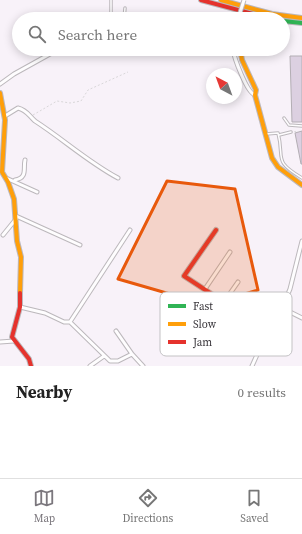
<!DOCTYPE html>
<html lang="en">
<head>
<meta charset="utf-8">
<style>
	:root { --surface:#fff; --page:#f2f2f2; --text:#222; --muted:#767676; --line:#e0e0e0; --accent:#7b777d }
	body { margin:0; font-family:"Source Serif 4",serif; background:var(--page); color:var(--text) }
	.compass { position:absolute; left:206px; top:68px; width:36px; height:36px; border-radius:50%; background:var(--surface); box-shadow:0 2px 10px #0003; rotate:319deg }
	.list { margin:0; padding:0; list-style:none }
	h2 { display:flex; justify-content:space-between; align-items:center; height:52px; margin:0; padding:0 16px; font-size:17px }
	h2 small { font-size:13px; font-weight:400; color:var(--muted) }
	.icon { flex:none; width:22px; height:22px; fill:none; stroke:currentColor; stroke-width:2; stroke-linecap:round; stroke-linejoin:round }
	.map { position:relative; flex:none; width:302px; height:366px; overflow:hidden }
	.search { position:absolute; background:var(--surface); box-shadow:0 2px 10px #0003; left:12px; right:12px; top:12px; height:44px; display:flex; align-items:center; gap:10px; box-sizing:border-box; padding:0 14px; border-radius:22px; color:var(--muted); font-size:15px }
	.sheet { height:112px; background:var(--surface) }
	nav { display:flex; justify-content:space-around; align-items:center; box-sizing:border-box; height:56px; border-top:1px solid var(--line); background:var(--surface); font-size:11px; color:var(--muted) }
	nav a { display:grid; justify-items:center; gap:2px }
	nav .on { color:var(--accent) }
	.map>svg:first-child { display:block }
	.building { fill:#dcd0e1; stroke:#b3aeb4 }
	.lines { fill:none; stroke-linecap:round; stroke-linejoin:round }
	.lane-casing { stroke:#bcb8bc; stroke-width:3.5 }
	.street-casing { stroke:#bcb8bc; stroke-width:5 }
	.fast-casing { stroke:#bcb8bc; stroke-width:6 }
	.slow-casing { stroke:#bcb8bc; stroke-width:6 }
	.jam-casing { stroke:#bcb8bc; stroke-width:6 }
	.path { stroke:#d9d7d9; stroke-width:1; stroke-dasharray:2 2; stroke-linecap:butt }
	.lane { stroke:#fefdfe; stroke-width:1.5 }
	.street { stroke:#fefdfe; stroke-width:3 }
	.fast { stroke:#30b455; stroke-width:4 }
	.slow { stroke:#ff9f0a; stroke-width:4 }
	.jam { stroke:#e5322d; stroke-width:4 }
	.street-bridge-casing { stroke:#bcb8bc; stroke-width:5; stroke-linecap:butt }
	.street-bridge { stroke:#fefdfe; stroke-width:3 }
	.marked { fill:#e8590c; fill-opacity:0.2; stroke:#e8590c; stroke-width:3; stroke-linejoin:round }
	.key { fill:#fff; stroke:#c3c2c4; stroke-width:1 }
	.key-label { font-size:11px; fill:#38353a }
</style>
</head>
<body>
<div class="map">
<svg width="302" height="366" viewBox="0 0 302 366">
	<rect width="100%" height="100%" fill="#f8f2f9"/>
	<path class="building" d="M290,56H302V122H292Z
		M302,131V164H301L295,133Z"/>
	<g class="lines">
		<defs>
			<path id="lane" d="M111,0V19
				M124,19L125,8
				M284,118L289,125L302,126
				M266,134L278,133C285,159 272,160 302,178
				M279,135L291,132"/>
			<path id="street" d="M247,19L249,13
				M233,49C234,58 247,93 255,95
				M0,84L14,74L59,49
				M5,116L18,108C27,110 29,116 35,121C63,139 88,162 118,178
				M6,178L37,192
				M15,180C28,178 23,168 25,160
				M16,216L80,245
				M3,235L16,219
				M205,289L230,252
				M224,302L238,282
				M20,307L45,313L64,322H70L110,361H118L132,354L143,366
				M282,308L302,318
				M70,322L130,230
				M116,331L132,354
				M0,342L14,341
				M90,366L104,356
				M252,366L269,328L282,308L290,289L302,241"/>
			<path id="fast" d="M283,21L302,23"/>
			<path id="slow" d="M221,0L272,14L302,18
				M240,49L242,60L256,90L255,95L272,158L278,167L302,185
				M0,93L5,120L2,172L8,182L14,199L17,241L21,257L20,293"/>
			<path id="jam" d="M201,0L272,19
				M216,230L184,276L233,308L226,324L261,345
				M20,293V307L12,337L29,359L31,366"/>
		</defs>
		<use href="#lane" class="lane-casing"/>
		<use href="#street" class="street-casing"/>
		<use href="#fast" class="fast-casing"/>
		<use href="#slow" class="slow-casing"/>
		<use href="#jam" class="jam-casing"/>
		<path class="path" d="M33,115L57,101L70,103L81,101L88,90L128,72
			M294,132L297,131V132"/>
		<use href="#lane" class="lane"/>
		<use href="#street" class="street"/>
		<use href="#fast" class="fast"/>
		<use href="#slow" class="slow"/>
		<use href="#jam" class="jam"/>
		<defs>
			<path id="street-bridge" d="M238,19L244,0"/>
		</defs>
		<use href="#street-bridge" class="street-bridge-casing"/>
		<use href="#street-bridge" class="street-bridge"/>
	</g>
	<path class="marked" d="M167,181L235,189L258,290L208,305L118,279Z"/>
	<rect x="160" y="292" width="132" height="64" rx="6" class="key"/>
	<rect x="168" y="304" width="18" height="4" fill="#30b455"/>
	<rect x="168" y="322" width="18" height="4" fill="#ff9f0a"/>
	<rect x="168" y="340" width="18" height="4" fill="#e5322d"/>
	<g class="key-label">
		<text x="193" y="310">Fast</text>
		<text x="193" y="328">Slow</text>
		<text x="193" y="346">Jam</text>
	</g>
</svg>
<svg class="compass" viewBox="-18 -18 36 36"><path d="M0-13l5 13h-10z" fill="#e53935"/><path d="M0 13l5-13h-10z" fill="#767676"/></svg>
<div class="search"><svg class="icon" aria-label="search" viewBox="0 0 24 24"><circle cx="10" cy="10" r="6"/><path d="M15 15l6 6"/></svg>Search here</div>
</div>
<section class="sheet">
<h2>Nearby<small>0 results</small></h2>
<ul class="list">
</ul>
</section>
<nav>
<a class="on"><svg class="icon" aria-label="map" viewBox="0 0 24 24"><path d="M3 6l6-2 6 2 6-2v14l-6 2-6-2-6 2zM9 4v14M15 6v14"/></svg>Map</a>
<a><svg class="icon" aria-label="directions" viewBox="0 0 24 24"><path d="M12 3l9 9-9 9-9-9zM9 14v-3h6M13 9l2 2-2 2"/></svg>Directions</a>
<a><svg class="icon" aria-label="saved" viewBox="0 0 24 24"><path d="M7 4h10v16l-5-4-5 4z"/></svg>Saved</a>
</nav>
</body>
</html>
